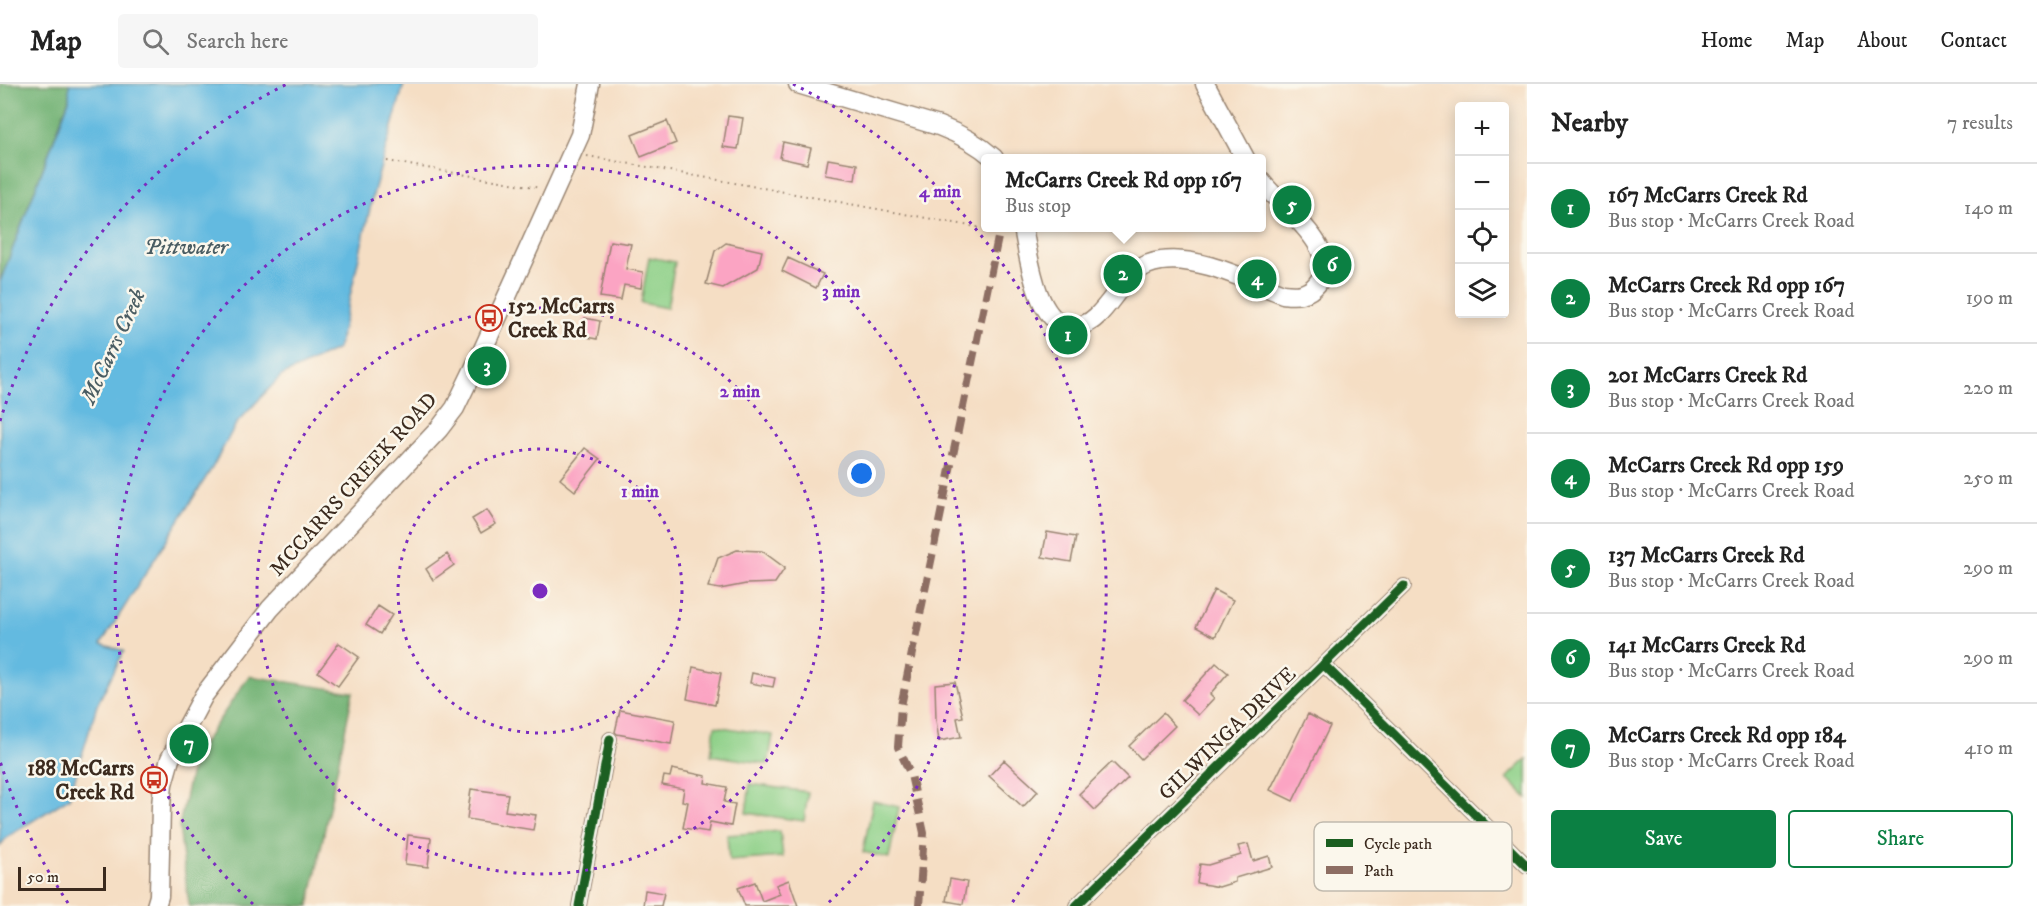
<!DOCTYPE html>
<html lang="en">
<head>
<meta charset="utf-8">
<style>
	:root { --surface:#fff; --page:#f6f6f6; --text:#222; --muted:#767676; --line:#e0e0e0; --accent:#0b8043 }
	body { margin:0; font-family:"IM FELL DW Pica",serif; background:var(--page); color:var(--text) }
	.controls { position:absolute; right:18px; top:18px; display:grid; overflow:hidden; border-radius:6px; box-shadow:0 3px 15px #0003 }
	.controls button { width:54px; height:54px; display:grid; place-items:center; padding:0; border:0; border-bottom:2px solid var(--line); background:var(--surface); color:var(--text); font:30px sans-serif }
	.scale { position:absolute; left:18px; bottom:15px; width:88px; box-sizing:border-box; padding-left:6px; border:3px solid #3b2a1e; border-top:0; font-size:16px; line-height:21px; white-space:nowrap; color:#3b2a1e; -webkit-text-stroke:4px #fbf7ec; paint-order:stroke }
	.you { position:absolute; left:862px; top:390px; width:21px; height:21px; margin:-15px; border:4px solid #fff; border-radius:50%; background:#1a73e8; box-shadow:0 0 0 9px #1a73e833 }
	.badge { display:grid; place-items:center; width:39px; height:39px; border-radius:50%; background:var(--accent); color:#fff; font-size:20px; font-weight:700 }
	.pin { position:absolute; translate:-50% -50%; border:3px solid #fff; box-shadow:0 2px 6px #0006 }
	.popup { position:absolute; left:981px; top:70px; width:285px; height:78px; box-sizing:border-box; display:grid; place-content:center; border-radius:6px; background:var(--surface); filter:drop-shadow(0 2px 4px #0005); font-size:20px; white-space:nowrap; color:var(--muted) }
	.popup b { font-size:22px; color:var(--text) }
	.popup::after { content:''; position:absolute; left:50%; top:100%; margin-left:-12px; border:12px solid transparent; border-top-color:var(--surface) }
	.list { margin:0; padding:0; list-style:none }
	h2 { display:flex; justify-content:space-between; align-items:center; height:78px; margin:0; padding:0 24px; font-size:26px }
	h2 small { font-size:20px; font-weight:400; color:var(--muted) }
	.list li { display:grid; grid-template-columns:39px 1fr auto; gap:18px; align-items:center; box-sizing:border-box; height:90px; padding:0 24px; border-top:2px solid var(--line) }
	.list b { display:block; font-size:22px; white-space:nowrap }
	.list p { margin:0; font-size:20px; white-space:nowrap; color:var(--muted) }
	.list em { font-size:20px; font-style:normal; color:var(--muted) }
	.actions { display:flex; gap:12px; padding:18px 24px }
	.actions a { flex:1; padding:14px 0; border:2px solid var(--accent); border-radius:6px; text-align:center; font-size:21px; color:var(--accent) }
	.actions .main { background:var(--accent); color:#fff }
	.icon { flex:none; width:33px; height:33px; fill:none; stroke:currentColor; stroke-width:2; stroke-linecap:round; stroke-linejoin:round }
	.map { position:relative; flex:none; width:1527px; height:822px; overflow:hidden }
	header { display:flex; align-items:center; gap:36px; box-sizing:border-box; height:84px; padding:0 30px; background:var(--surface); border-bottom:2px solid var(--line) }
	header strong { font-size:28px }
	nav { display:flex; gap:33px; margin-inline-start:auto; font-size:21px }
	.search { width:420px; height:54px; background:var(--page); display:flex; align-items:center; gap:15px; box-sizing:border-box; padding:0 21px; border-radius:6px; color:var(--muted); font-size:22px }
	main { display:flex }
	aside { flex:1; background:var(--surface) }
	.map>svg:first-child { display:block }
	.green { fill:#8ed088; stroke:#647d53; stroke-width:1.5 }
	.forest { fill:#72b274; stroke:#566e49; stroke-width:1.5 }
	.water { fill:#63bae0; stroke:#4f727f; stroke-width:1.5 }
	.building { fill:#fba4c3 }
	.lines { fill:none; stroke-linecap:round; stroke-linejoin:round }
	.minor-casing { stroke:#988471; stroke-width:16 }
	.major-casing { stroke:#988471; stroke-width:21 }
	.path { stroke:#988471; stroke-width:2; stroke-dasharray:1.5 4.5; stroke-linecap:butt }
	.minor { stroke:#fff; stroke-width:14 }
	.major { stroke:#fff; stroke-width:18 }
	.quiet { stroke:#8d6e63; stroke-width:8; stroke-dasharray:15 8; stroke-linecap:butt }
	.cycleway-casing { stroke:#fbf7ec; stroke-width:13 }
	.cycleway { stroke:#1b5e20; stroke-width:9 }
	.ring { fill:none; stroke:#7b2cbf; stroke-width:3; stroke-dasharray:3 6 }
	.labels { text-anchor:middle; stroke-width:5; stroke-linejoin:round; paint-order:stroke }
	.poi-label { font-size:21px; font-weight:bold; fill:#3b2a1e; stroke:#fbf7ec; text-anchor:start }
	.street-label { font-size:21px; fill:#3b2a1e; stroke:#fbf7ec }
	.water-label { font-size:22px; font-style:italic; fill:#495c62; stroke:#fbf7ec }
	.key { fill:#fbf7ec; stroke:#c1baae; stroke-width:1.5 }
	.key-label { font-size:16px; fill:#3b2a1e }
	.centre { fill:#7b2cbf; stroke:#fbf7ec; stroke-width:3 }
	.ring-label { font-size:18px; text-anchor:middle; font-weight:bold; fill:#7b2cbf; stroke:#fbf7ec; stroke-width:5; stroke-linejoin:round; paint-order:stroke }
</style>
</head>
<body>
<header>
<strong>Map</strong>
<div class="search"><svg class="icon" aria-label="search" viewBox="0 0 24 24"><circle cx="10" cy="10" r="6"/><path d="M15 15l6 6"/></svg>Search here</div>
<nav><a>Home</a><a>Map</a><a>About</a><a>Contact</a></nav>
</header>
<main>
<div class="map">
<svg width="1527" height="822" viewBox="0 0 1527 822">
	<rect width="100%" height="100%" fill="#fbf7ec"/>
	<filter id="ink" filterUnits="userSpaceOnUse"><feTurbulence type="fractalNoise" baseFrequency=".0167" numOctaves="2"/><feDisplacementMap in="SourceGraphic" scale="12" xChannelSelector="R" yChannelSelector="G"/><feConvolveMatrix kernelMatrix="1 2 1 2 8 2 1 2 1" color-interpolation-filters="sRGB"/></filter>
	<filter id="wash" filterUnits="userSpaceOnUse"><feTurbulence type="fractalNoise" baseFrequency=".008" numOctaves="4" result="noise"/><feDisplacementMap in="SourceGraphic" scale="24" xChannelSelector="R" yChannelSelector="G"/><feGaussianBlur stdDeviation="1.35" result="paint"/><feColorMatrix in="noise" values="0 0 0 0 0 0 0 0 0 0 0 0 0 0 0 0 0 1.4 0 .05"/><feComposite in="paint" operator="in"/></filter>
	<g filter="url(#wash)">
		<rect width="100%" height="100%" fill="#f5dec4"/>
		<path class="green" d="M649,173L675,178L667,224L641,219Z
			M715,642L773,651L768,680L711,671Z
			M1527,675V714L1507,694Z
			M750,700L808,708L804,737L746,729Z
			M873,717L899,723L889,774L863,768Z
			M780,747L783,773L729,777L727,751Z"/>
		<path class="forest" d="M0,0H70L69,15L0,198Z
			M249,592L353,608L309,822H189L179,742L194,673Z"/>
		<path class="water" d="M69,0H404L374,107L338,265L281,292L236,340L212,384L101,560L124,567L97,621L69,714L7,753L0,762V198L69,16Z"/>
		<g id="blocks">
			<path class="building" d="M728,32L743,34L738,65L723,63Z
				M667,37L676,59L641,73L632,51Z
				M783,58L811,64L807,80L780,74Z
				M828,75L857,80L855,96L825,91Z
				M610,157L631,160L626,185L643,188L641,204L624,201L621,216L600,213Z
				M726,159L762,167L758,184L723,204L706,200L715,167Z
				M788,174L823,190L816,204L782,187Z
				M585,234L600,237L597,255L581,252Z
				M585,364L600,375L575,407L560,395Z
				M487,426L496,440L481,449L472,435Z
				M1047,448L1076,453L1071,478L1042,473Z
				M737,466L762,467L785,484L775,499L746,500L720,505L708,503L718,474Z
				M447,470L454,481L433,496L426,485Z
				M1214,506L1233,516L1215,553L1196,543Z
				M378,522L392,531L380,550L366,541Z
				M339,559L359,573L338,602L318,588Z
				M1216,579L1228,589L1210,610L1214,614L1198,631L1182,616Z
				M693,583L721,589L715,621L687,615Z
				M752,589L775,594L773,603L750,599Z
				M955,598L963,633L957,634L961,653L939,657L936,636L935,600Z
				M620,626L675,636L671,660L617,650L615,648Z
				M1163,629L1175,642L1141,675L1129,662Z
				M1308,630L1330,642L1293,717L1270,706Z
				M1004,676L1038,707L1023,723L989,692Z
				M1112,678L1128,694L1095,726L1079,710Z
				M672,685L706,692L705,699L727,703L724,718L735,720L731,742L710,738L708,748L683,744L688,718L682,717L684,705L662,701L664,692L670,693Z
				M471,705L508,710L505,727L536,731L533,746L467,735Z
				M408,751L431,754L428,783L405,780Z
				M1248,760L1253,777L1269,772L1272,783L1235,794V798L1219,803L1197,799L1200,780L1208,781L1241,771L1238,762Z
				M950,795L967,798L963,820L946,817Z
				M789,796L798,822H745L738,804L755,798L762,817L780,810L776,801Z
				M645,806L664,809L661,822H643Z"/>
		</g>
	</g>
	<g filter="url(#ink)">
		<use href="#blocks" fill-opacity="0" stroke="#988471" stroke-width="1.5"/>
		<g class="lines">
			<defs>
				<path id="minor" d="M1324,581L1527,782
					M579,822L610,655
					M1076,822L1404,502"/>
				<path id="major" d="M798,0L939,42C960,50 977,59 994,74
					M1205,0L1245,74
					M1023,144C1029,172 1035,234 1068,243C1078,245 1090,239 1097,232C1118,212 1128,181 1161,177C1199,171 1248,197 1283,210C1297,212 1308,211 1317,200C1346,166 1278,121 1261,97
					M156,822L159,812L161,722L163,700L170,675L204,611L270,525L439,345L455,324L480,272L580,51L590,0"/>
			</defs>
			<use href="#minor" class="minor-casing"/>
			<use href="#major" class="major-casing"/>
			<path class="path" d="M587,72L998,147
				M387,77L540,104"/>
			<use href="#minor" class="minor"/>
			<use href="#major" class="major"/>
			<path class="quiet" d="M919,822L924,749L911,691L898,663L901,622L1000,144"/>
			<defs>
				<path id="cycleway" d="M1324,581L1527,782
					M579,822L610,655
					M1076,822L1404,502"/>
			</defs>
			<use href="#cycleway" class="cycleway-casing"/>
			<use href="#cycleway" class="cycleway"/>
		</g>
	</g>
	<g class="ring">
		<circle cx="540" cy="507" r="142"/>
		<circle cx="540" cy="507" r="283"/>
		<path d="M253 820A425 425 0 1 1 827 820"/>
		<path d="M68 819A566 566 0 0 1 0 677M0 337A566 566 0 0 1 287 0M793 0A566 566 0 0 1 1012 819"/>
	</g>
	<defs>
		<symbol id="bus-ring" viewBox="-11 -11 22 22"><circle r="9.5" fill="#fbf7ec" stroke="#c8321e" stroke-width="1.5"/><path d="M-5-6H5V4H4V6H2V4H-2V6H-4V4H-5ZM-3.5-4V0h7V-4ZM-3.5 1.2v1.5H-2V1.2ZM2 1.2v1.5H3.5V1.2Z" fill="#c8321e"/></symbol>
	</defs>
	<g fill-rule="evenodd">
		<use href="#bus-ring" x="474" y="219" width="30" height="30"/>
		<use href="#bus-ring" x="139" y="681" width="30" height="30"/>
	</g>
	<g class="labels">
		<g class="poi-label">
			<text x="508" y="229">152 McCarrs<tspan x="508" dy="24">Creek Rd</tspan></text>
			<text x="134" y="691" text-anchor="end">188 McCarrs<tspan x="134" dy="24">Creek Rd</tspan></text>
		</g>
		<g class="street-label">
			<text transform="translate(353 400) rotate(-48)" y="7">MCCARRS CREEK ROAD</text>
			<text transform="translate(1227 649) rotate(-44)" y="7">GILWINGA DRIVE</text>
		</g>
		<g class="water-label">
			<text x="186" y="170">Pittwater</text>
			<text transform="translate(112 262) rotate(-65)" y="8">McCarrs Creek</text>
		</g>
	</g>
	<rect x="1314" y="738" width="198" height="69" rx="9" class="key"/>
	<rect x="1326" y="755" width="27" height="8" fill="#1b5e20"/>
	<rect x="1326" y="782" width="27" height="8" fill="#8d6e63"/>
	<g class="key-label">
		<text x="1364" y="765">Cycle path</text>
		<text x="1364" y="792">Path</text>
	</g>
	<circle cx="540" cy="507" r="9" class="centre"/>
	<g class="ring-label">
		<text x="940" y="113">4 min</text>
		<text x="841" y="213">3 min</text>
		<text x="740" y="313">2 min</text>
		<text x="640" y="413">1 min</text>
	</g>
</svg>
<div class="controls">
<button>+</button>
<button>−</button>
<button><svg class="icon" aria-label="locate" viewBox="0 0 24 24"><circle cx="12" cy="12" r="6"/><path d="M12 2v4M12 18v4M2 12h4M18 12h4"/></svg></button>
<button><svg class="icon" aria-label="layers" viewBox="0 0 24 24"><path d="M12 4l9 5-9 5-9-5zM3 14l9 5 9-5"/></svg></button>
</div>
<div class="scale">50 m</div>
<div class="you"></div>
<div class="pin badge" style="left:1068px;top:251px">1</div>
<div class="pin badge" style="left:1123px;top:190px">2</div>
<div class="popup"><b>McCarrs Creek Rd opp 167</b>Bus stop</div>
<div class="pin badge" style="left:487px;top:282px">3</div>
<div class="pin badge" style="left:1257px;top:195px">4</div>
<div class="pin badge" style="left:1292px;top:121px">5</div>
<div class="pin badge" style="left:1332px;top:181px">6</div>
<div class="pin badge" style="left:189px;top:660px">7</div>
</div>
<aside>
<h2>Nearby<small>7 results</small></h2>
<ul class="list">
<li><span class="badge">1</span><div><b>167 McCarrs Creek Rd</b><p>Bus stop · McCarrs Creek Road</p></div><em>140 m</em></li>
<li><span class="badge">2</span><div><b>McCarrs Creek Rd opp 167</b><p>Bus stop · McCarrs Creek Road</p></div><em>190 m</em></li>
<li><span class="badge">3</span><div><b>201 McCarrs Creek Rd</b><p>Bus stop · McCarrs Creek Road</p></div><em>220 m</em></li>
<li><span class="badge">4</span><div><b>McCarrs Creek Rd opp 159</b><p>Bus stop · McCarrs Creek Road</p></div><em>250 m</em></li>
<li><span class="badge">5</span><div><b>137 McCarrs Creek Rd</b><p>Bus stop · McCarrs Creek Road</p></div><em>290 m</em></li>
<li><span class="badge">6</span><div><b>141 McCarrs Creek Rd</b><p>Bus stop · McCarrs Creek Road</p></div><em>290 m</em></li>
<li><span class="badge">7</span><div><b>McCarrs Creek Rd opp 184</b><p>Bus stop · McCarrs Creek Road</p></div><em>410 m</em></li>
</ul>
<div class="actions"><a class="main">Save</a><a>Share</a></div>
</aside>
</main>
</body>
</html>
